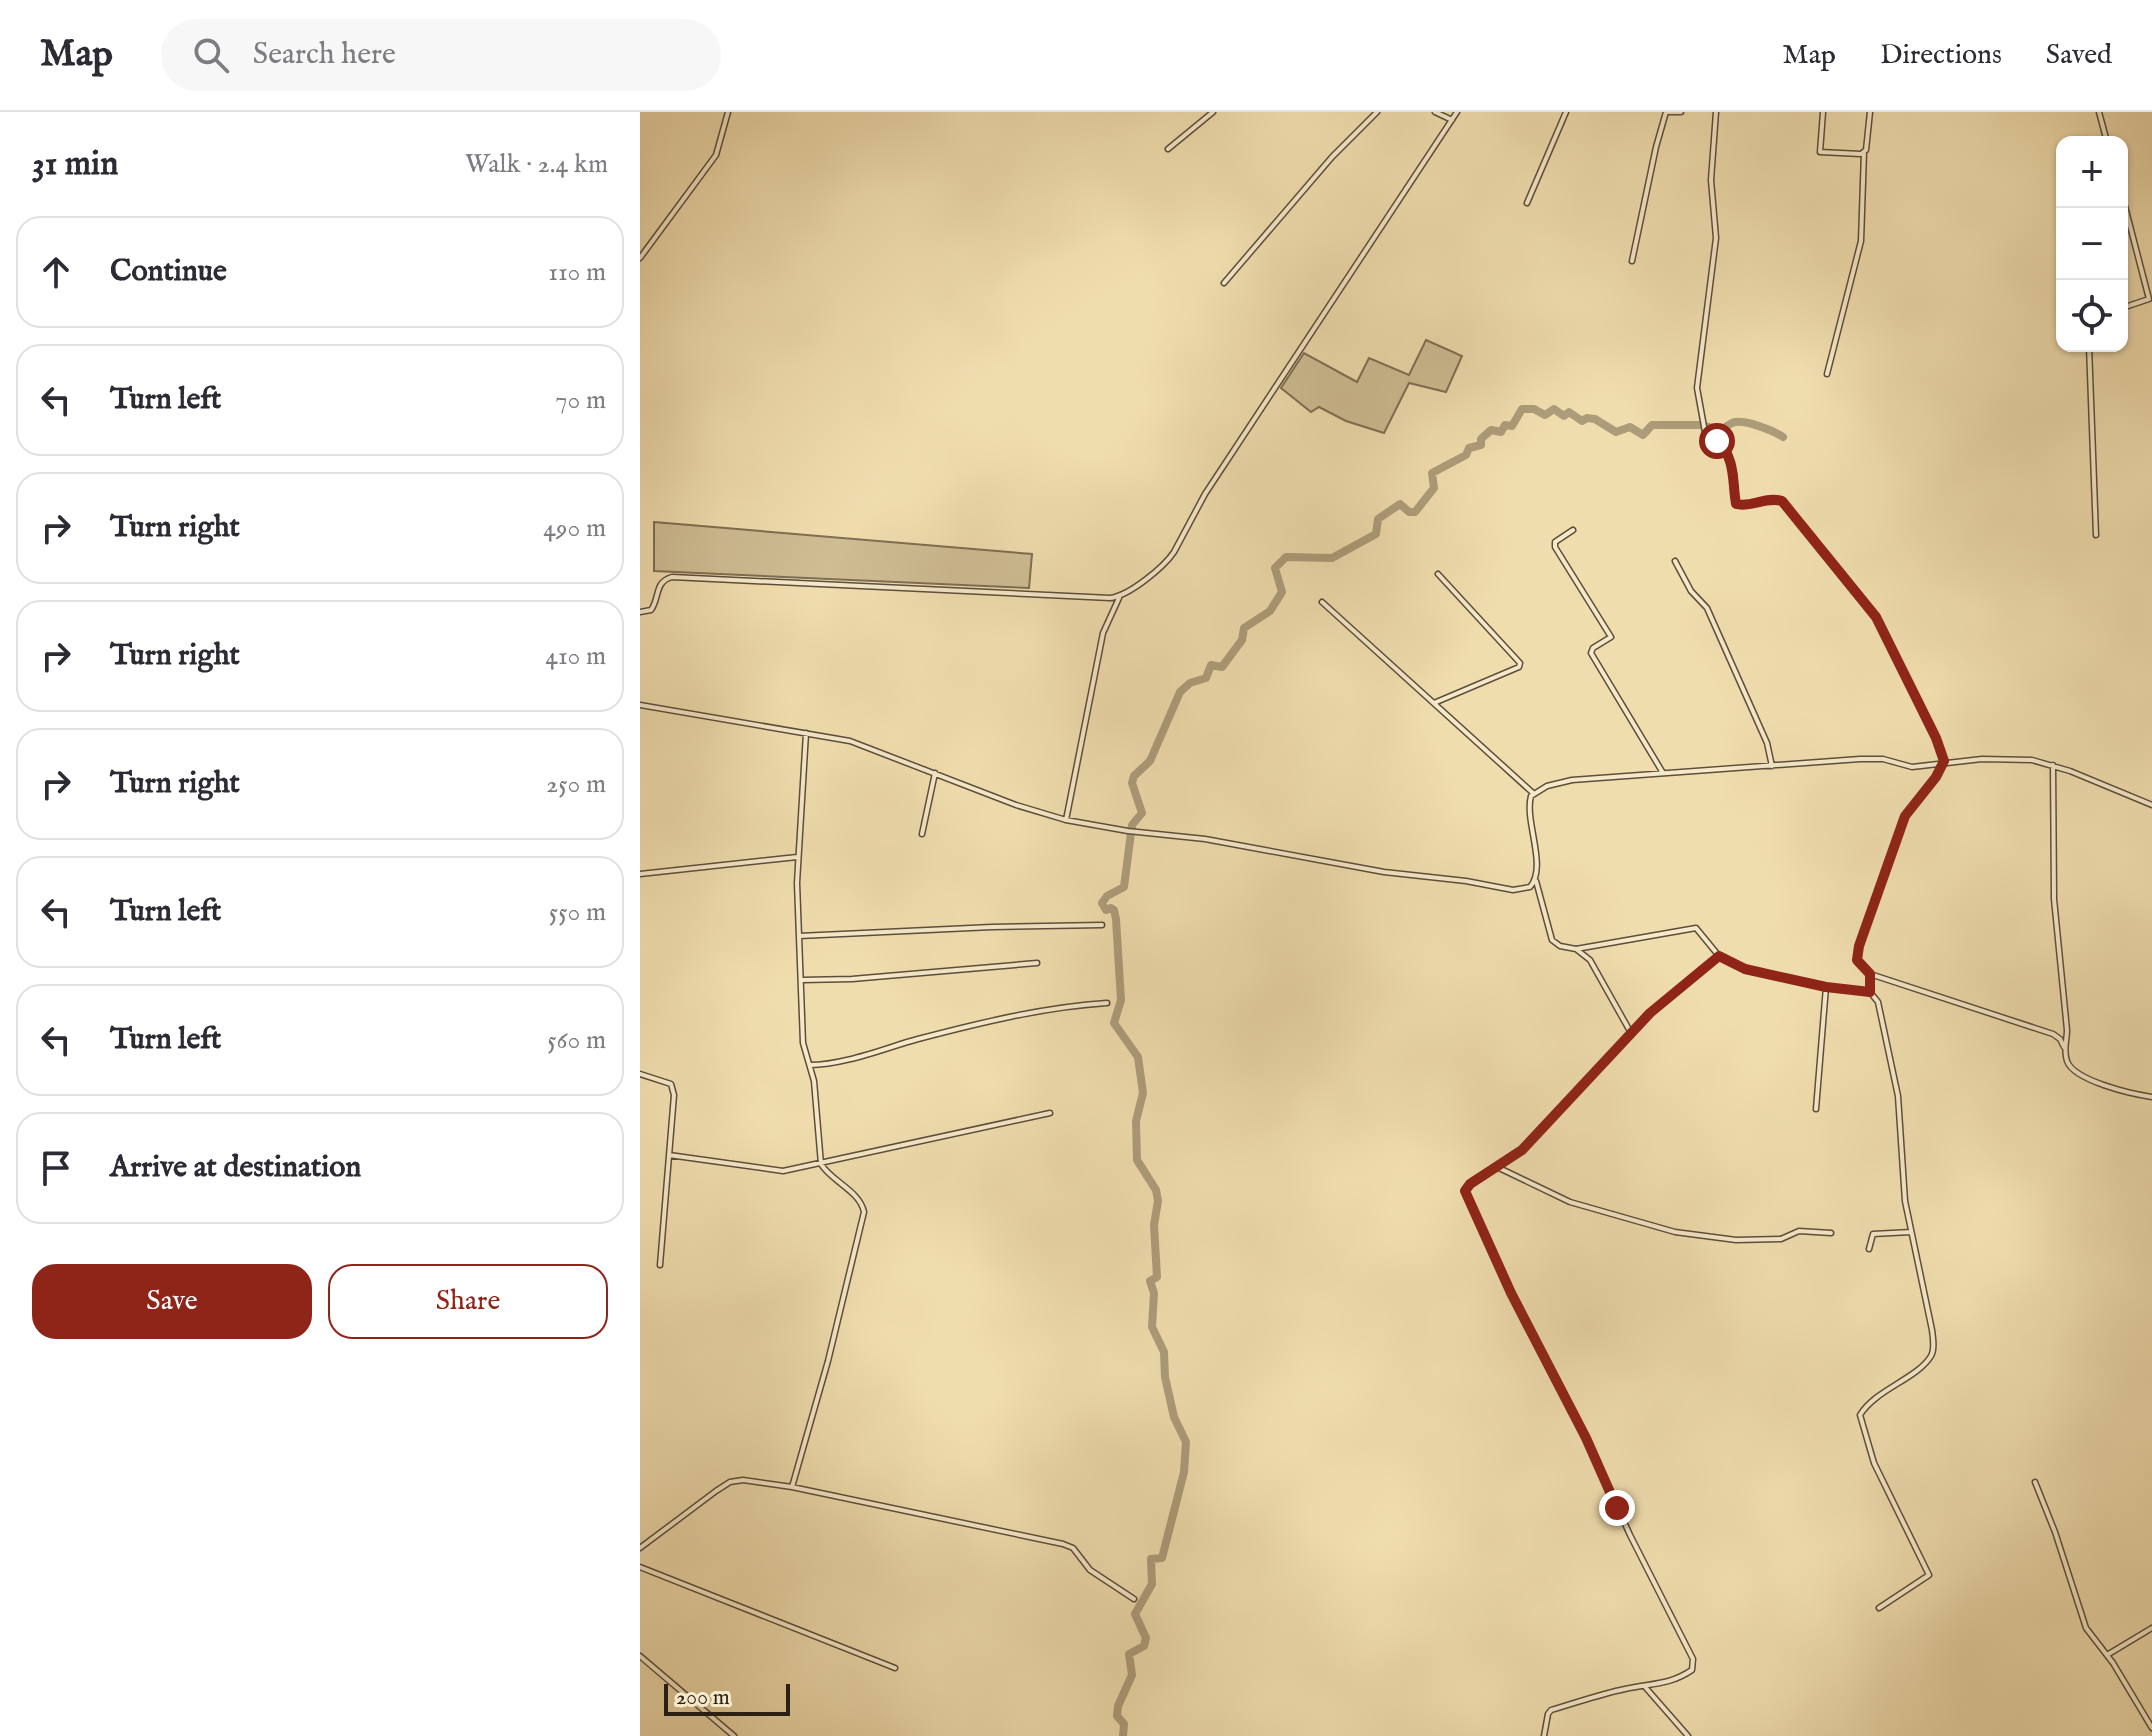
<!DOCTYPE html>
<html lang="en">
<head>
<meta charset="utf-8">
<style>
	:root { --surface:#fff; --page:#f7f7f7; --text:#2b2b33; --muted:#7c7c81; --line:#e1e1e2; --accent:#8f2418 }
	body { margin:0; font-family:"IM FELL English",serif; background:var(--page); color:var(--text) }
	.controls { position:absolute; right:24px; top:24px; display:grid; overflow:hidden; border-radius:16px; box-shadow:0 2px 6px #0004 }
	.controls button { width:72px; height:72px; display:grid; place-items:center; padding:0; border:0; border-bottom:2px solid var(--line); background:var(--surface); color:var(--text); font:40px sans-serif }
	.scale { position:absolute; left:24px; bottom:20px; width:126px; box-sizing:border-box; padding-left:8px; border:4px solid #2c1f14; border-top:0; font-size:22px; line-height:28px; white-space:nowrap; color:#2c1f14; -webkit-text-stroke:6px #f5e9ca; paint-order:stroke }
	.stop { position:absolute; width:24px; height:24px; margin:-18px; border:6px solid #8f2418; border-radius:50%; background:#fff }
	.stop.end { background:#8f2418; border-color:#fff; box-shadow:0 2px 8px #0008 }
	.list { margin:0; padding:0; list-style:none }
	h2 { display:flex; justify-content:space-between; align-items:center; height:104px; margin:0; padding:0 32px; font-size:34px }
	h2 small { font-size:26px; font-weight:400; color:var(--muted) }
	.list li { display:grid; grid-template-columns:52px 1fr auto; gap:24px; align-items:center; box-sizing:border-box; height:112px; margin:0 16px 16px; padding:0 16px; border:2px solid var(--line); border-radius:24px }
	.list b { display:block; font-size:30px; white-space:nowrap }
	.list em { font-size:26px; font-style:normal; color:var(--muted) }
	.actions { display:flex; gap:16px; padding:24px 32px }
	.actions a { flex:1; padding:18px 0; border:2px solid var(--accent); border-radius:24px; text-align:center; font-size:28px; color:var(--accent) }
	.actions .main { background:var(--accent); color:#fff }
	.icon { flex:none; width:44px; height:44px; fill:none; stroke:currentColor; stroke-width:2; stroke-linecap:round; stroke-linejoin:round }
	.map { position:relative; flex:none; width:1512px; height:1624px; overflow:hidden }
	header { display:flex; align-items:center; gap:48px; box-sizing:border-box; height:112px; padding:0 40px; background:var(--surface); border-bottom:2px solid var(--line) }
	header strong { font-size:38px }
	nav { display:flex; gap:44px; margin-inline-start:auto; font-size:28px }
	.search { width:560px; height:72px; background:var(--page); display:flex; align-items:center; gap:20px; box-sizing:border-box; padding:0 28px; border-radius:44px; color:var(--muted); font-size:30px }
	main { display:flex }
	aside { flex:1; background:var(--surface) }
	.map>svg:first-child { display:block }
	.green { fill:#cfbd94; stroke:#7e6e54; stroke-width:2 }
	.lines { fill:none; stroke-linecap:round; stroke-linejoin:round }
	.river { stroke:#ad9c7a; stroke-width:8 }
	.street-casing { stroke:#5d4e3a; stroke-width:7 }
	.street { stroke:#f5e9ca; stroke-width:4 }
	.route { stroke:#8f2418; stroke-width:10 }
</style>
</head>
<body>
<header>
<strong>Map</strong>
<div class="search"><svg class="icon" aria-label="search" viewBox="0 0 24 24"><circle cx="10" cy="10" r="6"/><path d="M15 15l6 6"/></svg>Search here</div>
<nav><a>Map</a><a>Directions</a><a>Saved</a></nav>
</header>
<main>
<aside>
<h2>31 min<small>Walk · 2.4 km</small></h2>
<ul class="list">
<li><svg class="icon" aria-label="ahead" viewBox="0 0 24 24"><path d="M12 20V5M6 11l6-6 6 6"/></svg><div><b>Continue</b></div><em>110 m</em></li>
<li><svg class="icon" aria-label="left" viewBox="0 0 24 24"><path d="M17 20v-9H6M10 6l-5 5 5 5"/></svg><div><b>Turn left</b></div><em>70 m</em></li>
<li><svg class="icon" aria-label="right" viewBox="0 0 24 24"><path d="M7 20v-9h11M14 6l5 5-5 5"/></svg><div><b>Turn right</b></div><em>490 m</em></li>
<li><svg class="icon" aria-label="right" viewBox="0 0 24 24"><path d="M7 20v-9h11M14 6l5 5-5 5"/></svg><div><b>Turn right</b></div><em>410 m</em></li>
<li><svg class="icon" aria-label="right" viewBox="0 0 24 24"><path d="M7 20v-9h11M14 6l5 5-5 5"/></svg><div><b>Turn right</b></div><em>250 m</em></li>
<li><svg class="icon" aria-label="left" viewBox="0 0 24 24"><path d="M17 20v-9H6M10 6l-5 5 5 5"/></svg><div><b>Turn left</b></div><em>550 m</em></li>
<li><svg class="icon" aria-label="left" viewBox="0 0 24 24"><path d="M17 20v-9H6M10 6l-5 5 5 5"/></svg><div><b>Turn left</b></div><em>560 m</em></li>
<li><svg class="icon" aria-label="arrive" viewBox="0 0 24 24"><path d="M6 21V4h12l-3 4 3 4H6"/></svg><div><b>Arrive at destination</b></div></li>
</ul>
<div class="actions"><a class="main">Save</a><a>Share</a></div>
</aside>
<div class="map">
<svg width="1512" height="1624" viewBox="0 0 1512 1624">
	<rect width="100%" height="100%" fill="#f0ddae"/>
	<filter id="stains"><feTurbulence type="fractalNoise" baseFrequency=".0025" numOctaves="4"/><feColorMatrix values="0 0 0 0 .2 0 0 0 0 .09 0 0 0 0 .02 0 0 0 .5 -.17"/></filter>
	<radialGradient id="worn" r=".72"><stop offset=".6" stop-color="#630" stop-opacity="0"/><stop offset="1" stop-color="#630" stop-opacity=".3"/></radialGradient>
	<path class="green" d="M786,228L822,244L806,280L769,271L744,321L706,309L679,295L671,300L641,276L664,241L717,270L729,246L769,263Z
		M14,410L392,442L389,476L14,459Z"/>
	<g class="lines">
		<path class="river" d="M483,1624L484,1612L477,1604L478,1594L492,1563L489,1542L504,1534L506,1526L495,1502L512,1472L511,1447L522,1446L544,1360L546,1330L534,1305L525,1265L524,1240L512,1215L514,1181L510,1169L517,1165L514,1113L518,1089L516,1078L497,1048L496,1009L503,981L498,945L474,911L481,888L476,807L474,798L471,796L466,798L462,791L467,784L484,775L492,713L502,701L492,671L494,664L510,649L540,580L550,571L566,566L571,553L582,555L602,528L604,516L630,499L642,480L635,456L646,445L692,446L736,422L738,407L760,392L769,400H775L794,376L792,361L826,343L829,336L841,333V327L851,318L861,320L865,313L872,314L882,297H894L905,303L914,297L924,304L929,300L942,309L947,306L955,307L976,320L990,315L1003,323L1012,313H1060L1080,318C1085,316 1088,313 1092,311C1103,306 1134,319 1143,325"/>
		<defs>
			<path id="street" d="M795,0L812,8
				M1027,0H1041
				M1076,0L1071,68L1076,126L1057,276L1065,320L1087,337L1094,362L1096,392C1111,396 1126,384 1142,389L1225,490L1241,514L1296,626L1304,649L1296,665L1265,704L1219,834L1218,851L1230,862L1413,922L1420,927L1424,935
				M1183,0L1180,40L1221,42L1226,38L1230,0
				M1459,0L1467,30
				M528,37L573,0
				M1482,83L1509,187L1482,196
				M887,91L926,0
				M0,146L76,43L88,0
				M992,149L1016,35L1026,0
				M584,171L692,45L737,0
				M1449,234L1456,423
				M1187,262L1221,129L1224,40
				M933,418L915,430V435L971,525L953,536L951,541L1023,661
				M1035,449L1051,479L1067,496L1127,631L1132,654
				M682,490L893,681
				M0,500L11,498C20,486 14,470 32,465L470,486C489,484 524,455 534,440L565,382L817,0
				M794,591L879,555L880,551L798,462
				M0,593L210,629L376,693L426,708L488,719L565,727L744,760L826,769L873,778L890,775C908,754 884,710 891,684L907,674L932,668L1220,647H1243L1272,655L1342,647L1392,648L1430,659L1512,693
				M1413,653L1414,787L1427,918C1427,929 1423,937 1427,949C1434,969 1492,982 1512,985
				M426,708L463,521L479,486
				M282,722L295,661
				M0,762L157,745
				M896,769L912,828L920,834L936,837L1056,816L1079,844L1010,901L882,1038L830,1072L825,1079L871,1181L946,1326L990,1423L1053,1547L1052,1558C1028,1574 1010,1571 985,1577C960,1582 936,1591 911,1598L908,1602L904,1624
				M159,824L352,815L462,813
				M936,837L950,848L991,921
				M1079,844L1105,857L1186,875L1230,880
				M1230,862V880L1238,890L1258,984L1265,1089L1292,1218C1293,1226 1295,1237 1291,1244C1277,1267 1236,1277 1220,1303L1234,1351L1289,1463L1239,1496
				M162,868L212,867L397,851
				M170,953C204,953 245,936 278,927C339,911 404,895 467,891
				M0,962L31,972L34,983L20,1153
				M1176,997L1186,875
				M29,1043L143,1059L410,1001
				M857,1055L930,1090L1035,1120L1096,1128L1141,1127L1159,1119L1191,1121
				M1229,1137L1233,1122L1271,1120
				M1395,1370L1415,1420L1446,1516L1473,1551L1512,1616
				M152,1375L188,1249L224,1100C220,1079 191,1069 181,1052L174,969L163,931L157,771L166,621
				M0,1436L76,1379L90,1370L103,1368L152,1375L423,1432L433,1436L450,1458L494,1487
				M0,1455L255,1556
				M1467,1543L1512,1516
				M0,1544L94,1624
				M1006,1576L1048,1624"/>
		</defs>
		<use href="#street" class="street-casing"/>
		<use href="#street" class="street"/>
	</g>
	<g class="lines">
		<path class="route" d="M977,1396L946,1326L871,1181L825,1079L830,1072L882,1038L1010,901L1079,844L1105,857L1186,875L1230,880V862L1217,848L1219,834L1265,704L1296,665L1304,649L1296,626L1236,505L1142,389C1126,384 1111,396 1096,392C1092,369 1096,346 1077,329"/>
	</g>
	<rect width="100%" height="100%" filter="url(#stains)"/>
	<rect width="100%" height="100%" fill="url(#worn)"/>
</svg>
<div class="controls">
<button>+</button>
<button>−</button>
<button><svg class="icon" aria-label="locate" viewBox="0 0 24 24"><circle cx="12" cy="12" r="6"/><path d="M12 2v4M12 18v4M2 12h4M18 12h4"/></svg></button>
</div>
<div class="scale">200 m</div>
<div class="stop" style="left:1077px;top:329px"></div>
<div class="stop end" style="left:977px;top:1396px"></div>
</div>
</main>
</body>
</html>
